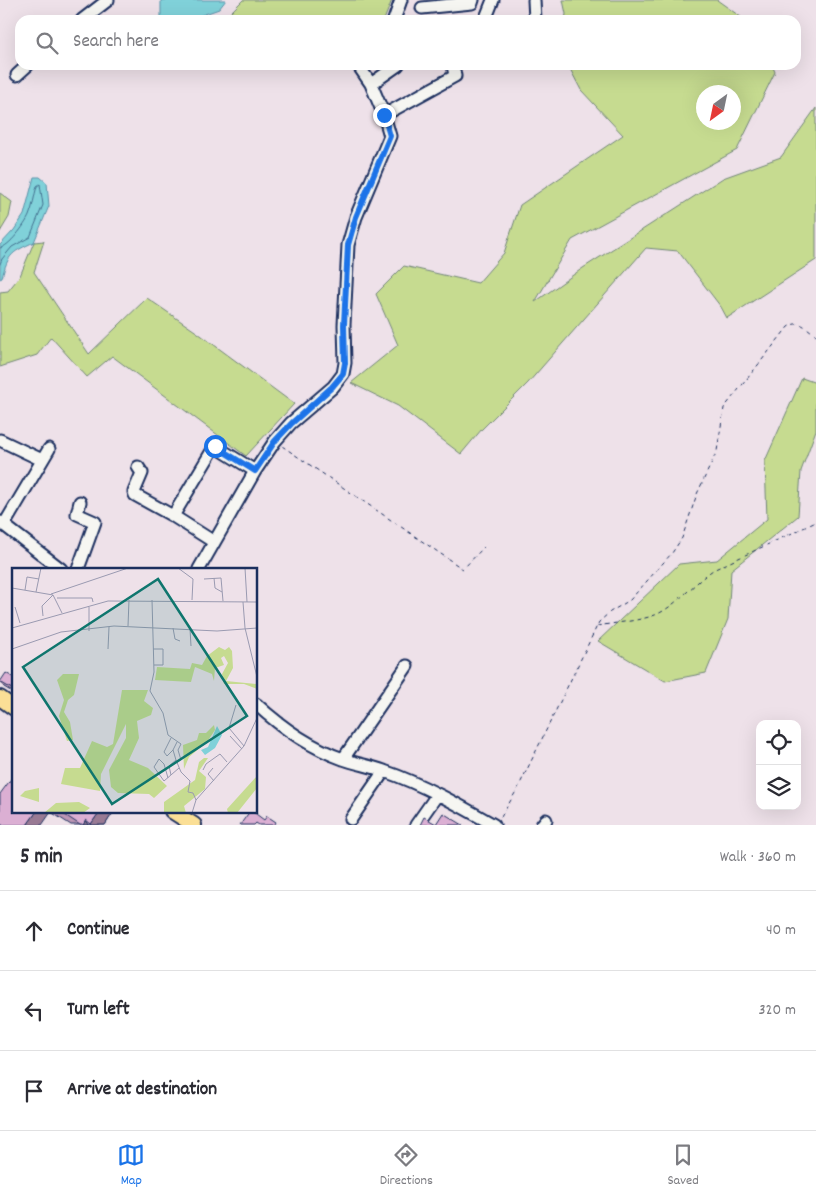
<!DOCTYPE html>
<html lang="en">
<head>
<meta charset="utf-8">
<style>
	:root { --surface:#fff; --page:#f7f7f7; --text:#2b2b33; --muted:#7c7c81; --line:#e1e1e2; --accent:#1a73e8 }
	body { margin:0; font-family:Dekko,sans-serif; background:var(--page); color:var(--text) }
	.controls { position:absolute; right:15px; bottom:15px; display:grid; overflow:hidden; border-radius:10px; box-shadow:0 5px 20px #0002 }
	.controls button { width:45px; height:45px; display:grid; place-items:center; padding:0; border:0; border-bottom:1px solid var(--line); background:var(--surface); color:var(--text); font:25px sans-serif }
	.compass { position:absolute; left:696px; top:85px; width:45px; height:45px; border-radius:50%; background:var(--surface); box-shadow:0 5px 20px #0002; rotate:213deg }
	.stop { position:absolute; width:15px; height:15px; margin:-11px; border:4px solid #1a73e8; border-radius:50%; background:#fff }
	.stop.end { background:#1a73e8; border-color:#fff; box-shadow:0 1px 5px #0008 }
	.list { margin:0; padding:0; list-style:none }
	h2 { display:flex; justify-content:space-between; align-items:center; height:65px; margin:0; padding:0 20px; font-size:21px }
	h2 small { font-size:16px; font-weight:400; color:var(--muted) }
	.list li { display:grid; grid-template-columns:32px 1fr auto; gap:15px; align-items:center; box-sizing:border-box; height:80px; padding:0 20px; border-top:1px solid var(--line) }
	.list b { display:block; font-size:19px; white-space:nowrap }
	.list em { font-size:16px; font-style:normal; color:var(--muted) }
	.icon { flex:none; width:28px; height:28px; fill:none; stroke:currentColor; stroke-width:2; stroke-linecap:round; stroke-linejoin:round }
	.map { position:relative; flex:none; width:816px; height:825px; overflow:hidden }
	.search { position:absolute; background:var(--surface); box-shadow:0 5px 20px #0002; left:15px; right:15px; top:15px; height:55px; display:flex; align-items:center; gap:12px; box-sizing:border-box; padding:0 18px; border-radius:15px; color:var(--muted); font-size:19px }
	.sheet { height:305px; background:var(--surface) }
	nav { display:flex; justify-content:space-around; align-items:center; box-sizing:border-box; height:70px; border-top:1px solid var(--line); background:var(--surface); font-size:14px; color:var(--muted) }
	nav a { display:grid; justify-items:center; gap:2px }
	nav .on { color:var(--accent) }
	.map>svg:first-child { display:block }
	.green { fill:#c6db90; stroke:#708577; fill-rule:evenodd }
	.water { fill:#80d1d9; stroke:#5890a8 }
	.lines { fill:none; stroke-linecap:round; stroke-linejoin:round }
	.shore { stroke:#43708f; stroke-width:1 }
	.minor-casing { stroke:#1b2f5e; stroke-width:15 }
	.major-casing { stroke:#1b2f5e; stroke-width:18 }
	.path { stroke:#1b2f5e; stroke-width:1; stroke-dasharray:4 4; stroke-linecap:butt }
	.minor { stroke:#f6f6f2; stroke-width:11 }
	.major { stroke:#fbdf96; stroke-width:14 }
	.wall { fill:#bc96b5; stroke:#1b2f5e }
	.shaded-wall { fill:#997a94; stroke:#1b2f5e }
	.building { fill:#dbafd3; stroke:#1b2f5e }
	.route { stroke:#1a73e8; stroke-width:6 }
	.inset-road { fill:none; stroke:#9a9ab1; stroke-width:1 }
	.view { fill:#0f766e; fill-opacity:0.15; stroke:#0f766e; stroke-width:2.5 }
	.inset-edge { fill:none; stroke:#1b2f5e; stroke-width:2.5 }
</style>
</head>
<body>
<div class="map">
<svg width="816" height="825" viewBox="0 0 816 825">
	<rect width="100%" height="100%" fill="#eee1e9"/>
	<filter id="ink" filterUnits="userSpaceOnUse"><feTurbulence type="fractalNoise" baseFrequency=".02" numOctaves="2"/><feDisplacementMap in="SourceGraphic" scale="10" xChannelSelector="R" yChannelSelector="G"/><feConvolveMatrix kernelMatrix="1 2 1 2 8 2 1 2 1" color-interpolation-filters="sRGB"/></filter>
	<g filter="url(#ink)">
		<path class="green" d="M243,0H392L384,20H223Z
			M563,0H717L745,20H565L566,14Z
			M568,65H772L775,72L737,150L572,240L535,302L583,268L723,178L781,157L816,108V260L727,318L721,307L678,251L646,248L528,383L482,429L461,454L398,406L351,383L398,345L376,294L404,266L478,283L504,253L520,205L623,135L581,90ZM734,92V122H704V92Z
			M0,193L12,202L9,217L0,232Z
			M44,241L34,272L89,354L147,298L198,333L294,404L246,456L112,356L87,377L51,337L37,355L0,367V292L8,291L20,276L34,242Z
			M802,378L816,383V430L801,471L798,516L731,570L728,619L706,673L665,681L598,641L679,564L717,560L767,519L765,461Z"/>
		<path class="water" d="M161,0H226L219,9L188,20H161Z
			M34,177H40L47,183L49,206L34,242C13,252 8,253 2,278L0,279V245L14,230L24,215Z"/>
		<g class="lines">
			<path class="shore" d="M0,248C9,247 25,225 29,216C33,207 34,196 37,186L40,184L43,205L30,237L12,247L2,259L0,264"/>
			<defs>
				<path id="minor" d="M534,0L535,20
					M422,8L472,3L473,0
					M82,20L108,0
					M394,20L401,0
					M485,20L493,0
					M17,75L28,65
					M371,84L398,65
					M384,115L455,76L453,65
					M0,440L42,460
					M138,467L142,473L134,492L135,495L173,516
					M0,522L61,569
					M4,525L49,449
					M214,542L173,516L215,446L255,471
					M78,569L95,522L77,514L80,502
					M199,569L255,471L275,441L291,423L333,387L343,374L345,363L344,325L348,245L356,217L390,136L384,115L371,84L358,65
					M256,704C281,727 312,748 343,759C357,764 371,766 384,771C422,784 459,805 494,825
					M343,759L407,666
					M351,819L384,771
					M416,825L437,795
					M542,825L546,820"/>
				<path id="major" d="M0,698L14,708
					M172,811L194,825"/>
			</defs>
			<use href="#minor" class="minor-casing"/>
			<use href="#major" class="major-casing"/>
			<path class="path" d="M282,446L463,569L484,547
				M597,626C614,623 639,621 655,615C674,608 695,582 713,570L816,522
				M501,817L518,788L599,622L610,612L630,600L672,553L682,538L697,494L717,451L724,408L788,327C800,319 806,328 816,335"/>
			<use href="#minor" class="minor"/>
			<use href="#major" class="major"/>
		</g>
		<path class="wall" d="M14,678V693L4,687L0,682Z
			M14,811H114L105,825H71L51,812Z"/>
		<path class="shaded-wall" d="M37,811H51V812L42,825H27Z
			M100,811H114L105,825H92L91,824Z
			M86,820L89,825H83Z"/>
		<path class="building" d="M6,673L14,678V687L12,689L0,682Z
			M14,775V811H37L27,825H0V794Z
			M59,811H100L91,824L86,820L83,825H80Z
			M250,811H252L264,820L267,816L276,822L274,825H259L256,823L254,825H240Z
			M443,813L463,825H420L424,817L436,824Z"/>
	</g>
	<g class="lines" filter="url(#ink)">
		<path class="route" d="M215,446L255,471L275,441L292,423L332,387L343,374L345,363L344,325L348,245L356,217L390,136L384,115"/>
	</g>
	<g transform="translate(12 568)">
		<rect width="245" height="245" fill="#eee1e9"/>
		<path d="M207,79L213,82L217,79L220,83L221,100L214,113L245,116V121L232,116H212L210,106L216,95L212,88L209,90L212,97L203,100L202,113L200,106L183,99L179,114L143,112L145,99L178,101L180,95L190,97L195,88ZM51,106H67L62,127L56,132L52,144L58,154L61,172L55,173L47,148L52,132L45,112ZM110,122H136L132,133L141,140L139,147L125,153L127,170L117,192L136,200L155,218L142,230L137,226L106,225L99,219L97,202L114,170V156L89,206L88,223L49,216L53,200H68L80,173L95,179L101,176ZM202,157L203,162L195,174L177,189L172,201L171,177L185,172L187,165H194ZM192,190H196L187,203L194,209L193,221L172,238L174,245H152V234L183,212L187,194ZM245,208V220L225,245H216L215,241ZM27,220V234L8,228L13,223ZM67,234L78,240L71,245H32L44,235Z" fill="#c6db90"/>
		<path d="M205,158L210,167L203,180L193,187L189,182L196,179Z" fill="#80d1d9"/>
		<path class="inset-road" d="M166,0L181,11L180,32M233,0L235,34M202,10L203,20L210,24M192,11L209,10L211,33M0,20L41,27L50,45M13,22L15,9L27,11M24,24L29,0M39,26L116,0M45,30H80L81,34M140,32L142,104L138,123L151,145L156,167L169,176L166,182L169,192M231,34L233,60L245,109M3,39L8,55M31,48L30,38L41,27M116,58L117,32M0,60L96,33L245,34M161,60L163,71L168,73M178,61L179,78M77,63V39M0,81L49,64L102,58L205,63L245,60M96,81L97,59M141,81H151V97H142M224,137L217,160L232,178M218,168L230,181M159,170L152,184L155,188L161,182M165,174L161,182L164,192L169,204L178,213L176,224L181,225L184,232M201,200L196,206L202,213M191,202L194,196L208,186L215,194M159,207L157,198L164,192M156,210L152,196L147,191L142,199L152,213L167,200M180,245L184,232L232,178L245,150"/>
		<path class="view" d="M146,11L235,148L100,236L11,99Z"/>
		<rect width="245" height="245" class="inset-edge"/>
	</g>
</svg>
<div class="controls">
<button><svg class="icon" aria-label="locate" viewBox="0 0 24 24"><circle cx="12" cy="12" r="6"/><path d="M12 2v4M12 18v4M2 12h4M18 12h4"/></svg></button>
<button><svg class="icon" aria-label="layers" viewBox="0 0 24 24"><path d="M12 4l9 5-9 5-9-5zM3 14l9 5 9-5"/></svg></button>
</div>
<svg class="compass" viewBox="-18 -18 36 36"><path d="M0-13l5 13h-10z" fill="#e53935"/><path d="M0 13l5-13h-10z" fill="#7c7c81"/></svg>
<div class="stop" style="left:215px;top:446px"></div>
<div class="stop end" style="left:384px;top:115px"></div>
<div class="search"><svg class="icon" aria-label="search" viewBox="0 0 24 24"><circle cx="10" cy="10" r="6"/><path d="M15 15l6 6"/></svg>Search here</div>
</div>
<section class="sheet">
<h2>5 min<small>Walk · 360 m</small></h2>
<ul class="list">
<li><svg class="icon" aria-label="ahead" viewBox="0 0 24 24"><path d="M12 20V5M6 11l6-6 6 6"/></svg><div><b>Continue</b></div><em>40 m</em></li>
<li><svg class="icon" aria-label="left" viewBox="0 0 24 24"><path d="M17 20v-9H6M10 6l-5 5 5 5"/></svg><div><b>Turn left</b></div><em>320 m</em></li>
<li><svg class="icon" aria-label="arrive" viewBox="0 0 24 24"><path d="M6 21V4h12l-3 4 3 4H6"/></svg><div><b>Arrive at destination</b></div></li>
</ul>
</section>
<nav>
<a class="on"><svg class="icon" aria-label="map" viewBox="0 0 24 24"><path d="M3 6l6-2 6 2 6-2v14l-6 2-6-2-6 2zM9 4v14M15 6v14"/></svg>Map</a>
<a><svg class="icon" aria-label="directions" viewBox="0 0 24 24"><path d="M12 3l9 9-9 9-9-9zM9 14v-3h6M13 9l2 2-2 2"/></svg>Directions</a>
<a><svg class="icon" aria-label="saved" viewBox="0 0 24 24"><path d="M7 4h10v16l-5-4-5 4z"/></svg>Saved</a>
</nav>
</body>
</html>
